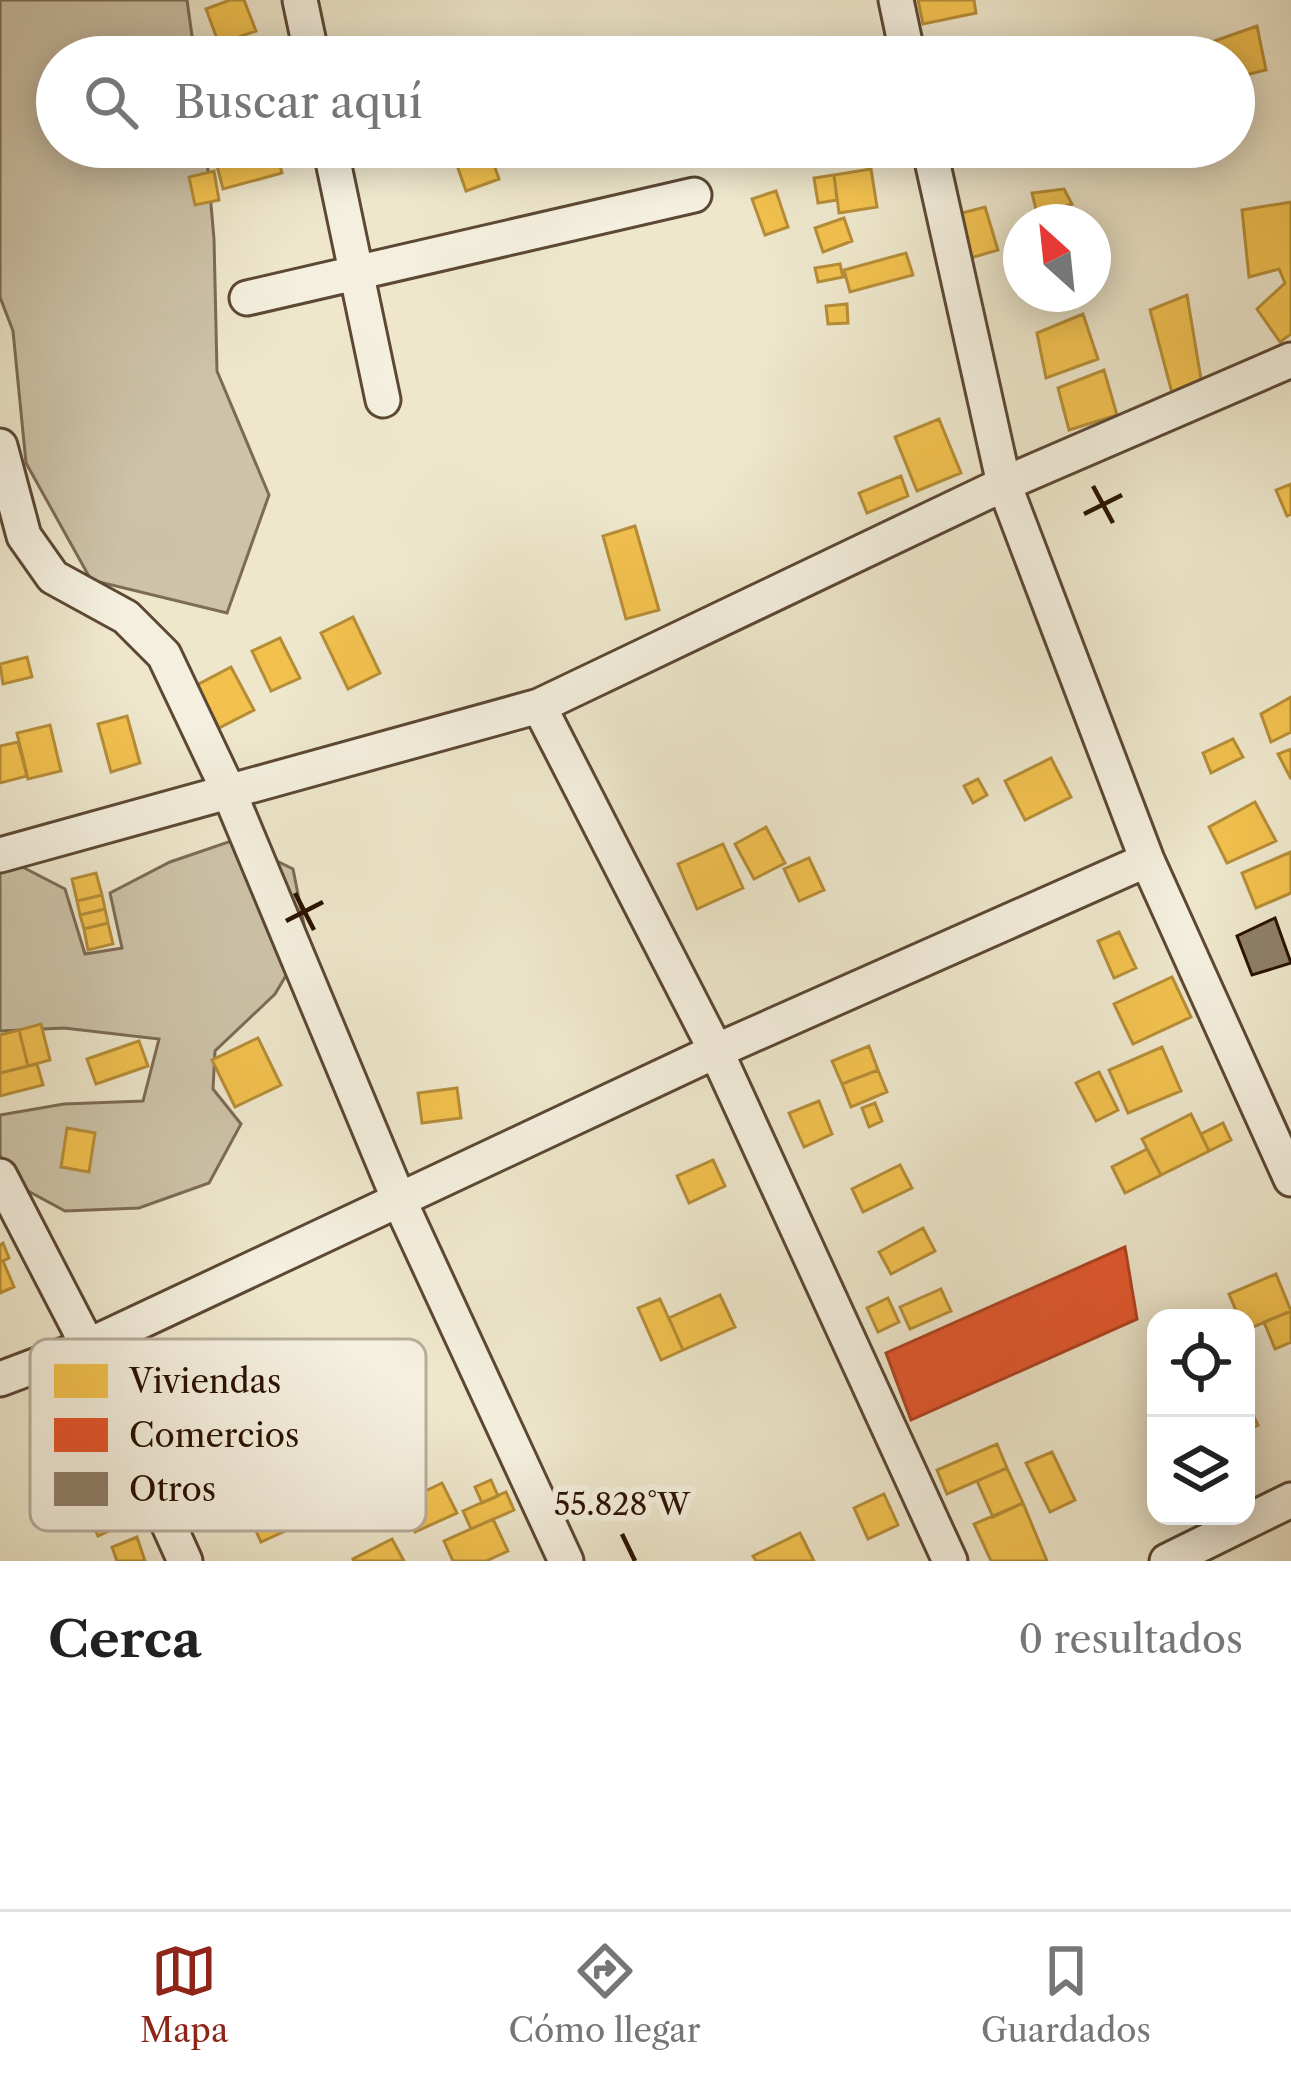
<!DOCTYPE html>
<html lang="es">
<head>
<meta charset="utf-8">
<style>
	:root { --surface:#fff; --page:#f6f6f6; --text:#222; --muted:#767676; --line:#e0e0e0; --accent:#8f2418 }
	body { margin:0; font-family:"Libre Caslon Text",serif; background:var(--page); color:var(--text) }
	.controls { position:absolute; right:36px; bottom:36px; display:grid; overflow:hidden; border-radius:24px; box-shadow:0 6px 30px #0003 }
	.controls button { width:108px; height:108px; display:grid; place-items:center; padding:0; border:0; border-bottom:3px solid var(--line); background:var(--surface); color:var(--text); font:60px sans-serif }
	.compass { position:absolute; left:1003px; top:204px; width:108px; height:108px; border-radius:50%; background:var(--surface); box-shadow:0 6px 30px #0003; rotate:333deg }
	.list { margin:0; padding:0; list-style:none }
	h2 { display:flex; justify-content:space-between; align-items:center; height:156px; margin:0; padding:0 48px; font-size:51px }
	h2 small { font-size:39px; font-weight:400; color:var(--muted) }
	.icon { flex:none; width:66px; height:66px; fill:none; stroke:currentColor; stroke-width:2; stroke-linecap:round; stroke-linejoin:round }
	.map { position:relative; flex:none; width:1291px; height:1561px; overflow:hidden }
	.search { position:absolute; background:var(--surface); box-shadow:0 6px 30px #0003; left:36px; right:36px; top:36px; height:132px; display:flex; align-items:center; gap:30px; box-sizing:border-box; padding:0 42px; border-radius:66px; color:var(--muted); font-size:45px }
	.sheet { height:348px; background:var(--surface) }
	nav { display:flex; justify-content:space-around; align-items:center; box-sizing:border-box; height:168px; border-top:3px solid var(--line); background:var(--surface); font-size:33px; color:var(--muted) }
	nav a { display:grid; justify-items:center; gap:6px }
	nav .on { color:var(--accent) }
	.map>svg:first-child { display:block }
	.green { fill:#cdc3a9; stroke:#7c6b55; stroke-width:3 }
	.homes { fill:#f2c14e; stroke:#b68d37; stroke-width:3 }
	.shops { fill:#e4572e; stroke:#ac4320; stroke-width:3 }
	.building { fill:#90816b; stroke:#2b1301; stroke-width:3 }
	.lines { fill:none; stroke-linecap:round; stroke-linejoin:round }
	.minor-casing { stroke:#5c4834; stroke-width:39 }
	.minor { stroke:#f4efde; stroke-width:33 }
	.ticks { fill:none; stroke:#2b1301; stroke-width:4.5 }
	.key { fill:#f4efde; stroke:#b8ad9c; stroke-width:3 }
	.key-label { font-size:33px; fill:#2b1301 }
	.ticks-label { font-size:30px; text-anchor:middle; fill:#2b1301; stroke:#f4efde; stroke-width:12; stroke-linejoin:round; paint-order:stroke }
</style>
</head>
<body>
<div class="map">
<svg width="1291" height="1561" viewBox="0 0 1291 1561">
	<rect width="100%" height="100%" fill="#eee7cc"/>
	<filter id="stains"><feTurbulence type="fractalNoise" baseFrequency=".00167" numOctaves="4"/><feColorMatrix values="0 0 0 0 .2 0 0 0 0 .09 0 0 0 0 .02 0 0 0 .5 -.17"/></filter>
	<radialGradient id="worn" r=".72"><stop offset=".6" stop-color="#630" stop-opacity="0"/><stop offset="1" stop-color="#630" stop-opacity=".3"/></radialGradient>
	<path class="green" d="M0,0H187L195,57H57V147H206L214,239L217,371L269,495L227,613L91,580L26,463L13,331L0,297Z
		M234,840L293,869L307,940L275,994L215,1051L213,1089L241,1124L209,1183L139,1208L65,1211L6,1179L0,1154V1115L64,1104L143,1101L159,1039L64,1028L0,1031V861L7,859L65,889L85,954L122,948L110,893L170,862Z"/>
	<path class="homes" d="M230,0H244L256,31L219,44L206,9Z
		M918,0H974L976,13L923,24Z
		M1257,26L1266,70L1234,78V57H1191L1189,50Z
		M275,147L282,173L223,189L216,162Z
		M473,147H488L499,179L466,191L453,154Z
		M956,147H1000L958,156Z
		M871,169L877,207L839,213L834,175Z
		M214,171L219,200L195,205L189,177Z
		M834,175L837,200L818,203L814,178Z
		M1064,189L1072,204L1037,214L1032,193Z
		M776,191L788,227L765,235L752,199Z
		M1291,202V334L1280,342L1257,309L1285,283L1279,269L1249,277L1242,210Z
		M985,207L998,250L967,259L958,214Z
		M844,218L852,241L823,252L815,228Z
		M906,253L913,275L850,292L844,270Z
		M840,264L843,277L818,282L815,268Z
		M1187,295L1202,385L1172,393L1150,310Z
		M847,304L848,323L828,324L826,306Z
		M1083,314L1098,359L1046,378L1037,333Z
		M1104,370L1117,415L1069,430L1058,388Z
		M939,419L961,473L917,491L895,437Z
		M901,476L908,496L867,513L859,493Z
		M1291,484V514L1287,516L1276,490Z
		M635,526L659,610L626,619L603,536Z
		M353,617L380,673L348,689L321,633Z
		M280,638L300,678L271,691L252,651Z
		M27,657L32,677L3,684L0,664Z
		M231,667L254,710L219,728L197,685Z
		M1291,697V732L1271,742L1261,714Z
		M127,716L140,763L111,772L98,724Z
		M50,725L61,771L28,779L17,733Z
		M1233,739L1243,757L1211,773L1203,753Z
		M18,742L27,776L0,783V746Z
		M1291,749V779L1278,754Z
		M1051,758L1071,797L1025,820L1005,781Z
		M978,779L987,795L973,803L964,786Z
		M1255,802L1276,841L1227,863L1209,827Z
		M766,827L785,863L754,879L735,844Z
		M723,844L743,888L697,909L678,864Z
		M1291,852V893L1256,908L1242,873Z
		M809,858L824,890L799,901L784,869Z
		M96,873L102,895L77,901L72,879Z
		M102,895L105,909L80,915L77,901Z
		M105,909L108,923L84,929L80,915Z
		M108,923L113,944L88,950L84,929Z
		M1119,932L1136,968L1114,978L1098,941Z
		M1172,977L1191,1017L1133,1044L1114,1004Z
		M41,1024L50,1060L28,1066L19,1030Z
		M19,1030L28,1066L0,1073V1035Z
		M258,1038L281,1085L235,1107L212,1060Z
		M139,1041L148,1066L96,1084L87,1059Z
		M869,1046L878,1070L842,1084L832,1061Z
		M1162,1047L1181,1091L1128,1113L1109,1070Z
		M37,1064L43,1085L0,1096V1073Z
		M878,1070L887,1092L851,1107L842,1084Z
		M1099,1072L1118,1110L1096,1121L1076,1083Z
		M457,1088L461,1118L422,1123L418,1093Z
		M819,1101L832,1134L804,1147L789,1113Z
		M875,1103L882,1121L869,1127L862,1108Z
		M1191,1114L1209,1151L1161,1175L1142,1139Z
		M1223,1123L1231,1140L1209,1151L1201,1134Z
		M67,1128L95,1133L89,1172L61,1167Z
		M1147,1149L1161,1175L1125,1193L1112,1167Z
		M713,1160L725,1186L689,1203L677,1176Z
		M900,1165L912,1188L863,1212L852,1189Z
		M923,1228L935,1251L891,1274L879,1252Z
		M3,1243L9,1258L3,1261L14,1287L0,1293V1245Z
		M1276,1274L1291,1311L1246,1330V1318H1239L1229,1294Z
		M941,1289L951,1311L910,1329L900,1307Z
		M720,1295L735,1327L683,1350L669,1318Z
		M888,1298L899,1322L878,1332L867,1308Z
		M660,1299L683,1350L661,1360L638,1308Z
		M1291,1311V1342L1275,1349L1264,1322Z
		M1246,1401L1258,1425L1246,1431Z
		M997,1444L1007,1468L947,1494L937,1470Z
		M1052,1452L1075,1500L1050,1512L1026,1463Z
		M1007,1468L1023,1503L993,1517L977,1481Z
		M299,1474L318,1516L261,1542L242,1500Z
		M491,1480L498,1496L482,1503L475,1487Z
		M442,1483L457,1513L415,1532L401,1503Z
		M122,1491L135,1519L98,1536L85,1508Z
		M506,1492L514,1510L471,1529L463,1511Z
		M884,1494L898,1525L868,1539L854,1508Z
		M1023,1503L1047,1561H991L974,1524Z
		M493,1519L508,1551L486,1561H453L444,1541Z
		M800,1533L814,1561H756L753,1556Z
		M137,1537L145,1561H117L112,1547Z
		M392,1539L404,1561H354L353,1559Z"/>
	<path class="shops" d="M1125,1247L1137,1319L911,1420L886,1353Z"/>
	<path class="building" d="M1275,918L1291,963L1252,975L1237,936Z"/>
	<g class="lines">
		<defs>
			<path id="minor" d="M300,0L312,57
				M896,0L908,57
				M330,147L383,400
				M929,147L1004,484L1147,860L1291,1179
				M247,298L694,195
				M0,446L24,536L53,577L126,617L164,655L229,792L399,1200L566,1561
				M539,706L716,1051L950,1561
				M0,855L539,706L1004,484L1291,360
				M0,1176L88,1346L185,1561
				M0,1379L88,1346L716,1051L1147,860
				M1167,1561L1291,1500"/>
		</defs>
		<use href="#minor" class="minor-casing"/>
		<use href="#minor" class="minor"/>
	</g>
	<path class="ticks" d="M1093,486L1113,523M1084,514L1122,495M295,893L314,930M286,921L323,902M622,1534L635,1561"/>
	<rect x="30" y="1339" width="396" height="192" rx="18" class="key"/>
	<rect x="54" y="1364" width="54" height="34" fill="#f2c14e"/>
	<rect x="54" y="1418" width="54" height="34" fill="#e4572e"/>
	<rect x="54" y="1472" width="54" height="34" fill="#90816b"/>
	<g class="key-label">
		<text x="129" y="1393">Viviendas</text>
		<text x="129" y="1447">Comercios</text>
		<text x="129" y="1501">Otros</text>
	</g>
	<g class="ticks-label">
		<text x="622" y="1515">55.828°W</text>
	</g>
	<rect width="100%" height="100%" filter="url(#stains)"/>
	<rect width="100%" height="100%" fill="url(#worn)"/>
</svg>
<div class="controls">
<button><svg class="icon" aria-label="locate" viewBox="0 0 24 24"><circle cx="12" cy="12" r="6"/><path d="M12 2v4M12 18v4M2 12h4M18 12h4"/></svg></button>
<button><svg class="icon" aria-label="layers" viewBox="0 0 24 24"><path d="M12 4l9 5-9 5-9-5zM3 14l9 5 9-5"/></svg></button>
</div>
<svg class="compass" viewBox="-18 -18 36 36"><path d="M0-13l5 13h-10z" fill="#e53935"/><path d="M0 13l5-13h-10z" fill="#767676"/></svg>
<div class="search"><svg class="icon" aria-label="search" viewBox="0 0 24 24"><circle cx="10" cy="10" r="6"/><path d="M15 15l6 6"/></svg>Buscar aquí</div>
</div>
<section class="sheet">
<h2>Cerca<small>0 resultados</small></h2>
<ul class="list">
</ul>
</section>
<nav>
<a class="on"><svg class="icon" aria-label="map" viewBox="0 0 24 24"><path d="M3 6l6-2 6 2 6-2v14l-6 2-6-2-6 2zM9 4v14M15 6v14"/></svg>Mapa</a>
<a><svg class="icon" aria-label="directions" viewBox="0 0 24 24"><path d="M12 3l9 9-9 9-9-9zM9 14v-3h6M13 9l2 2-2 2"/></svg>Cómo llegar</a>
<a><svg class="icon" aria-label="saved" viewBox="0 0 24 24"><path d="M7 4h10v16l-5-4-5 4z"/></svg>Guardados</a>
</nav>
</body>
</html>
